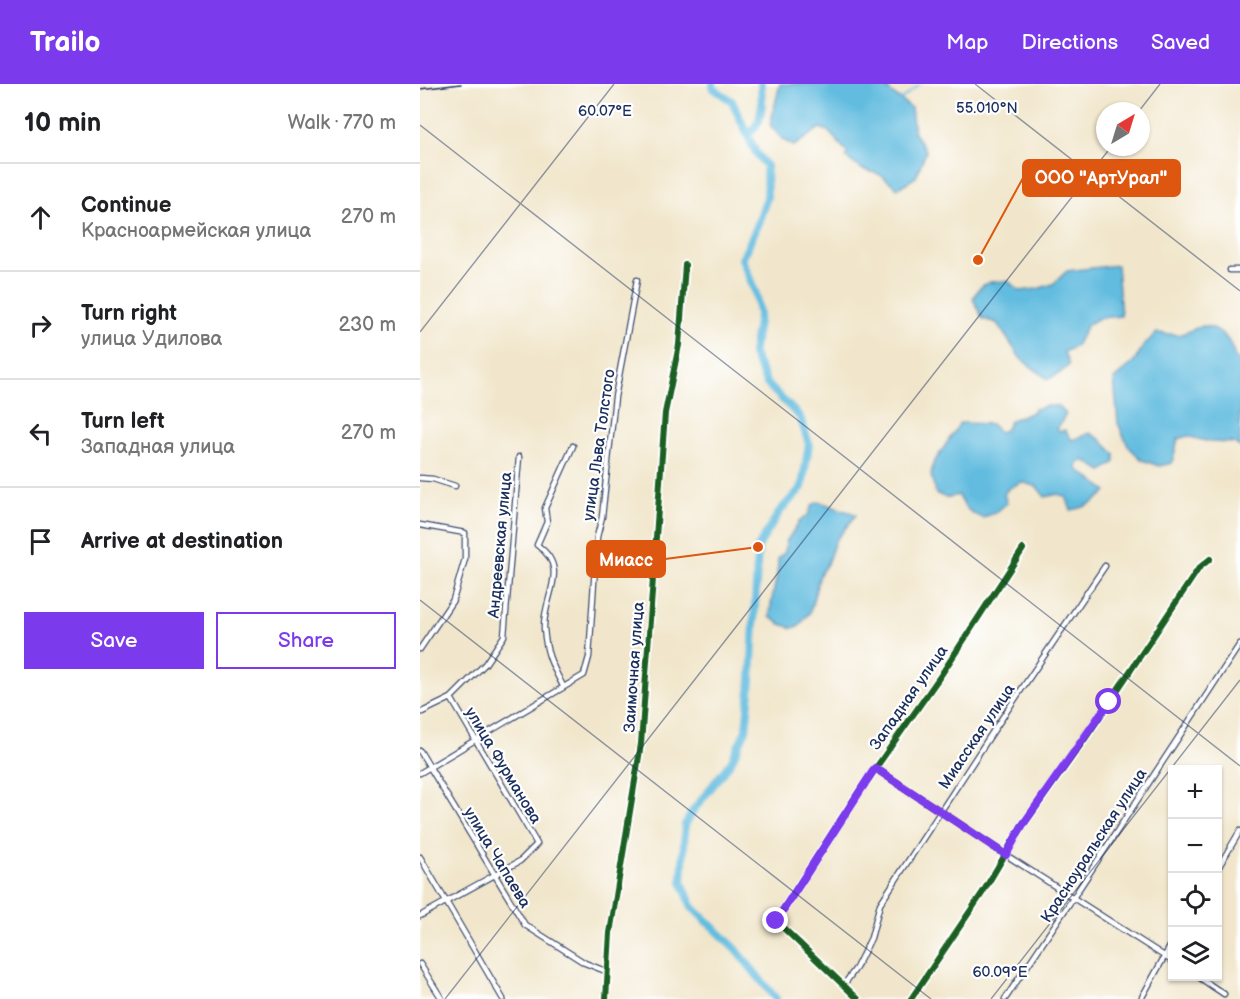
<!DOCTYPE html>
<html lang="en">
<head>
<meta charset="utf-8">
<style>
	:root { --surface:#fff; --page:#f2f2f2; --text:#202124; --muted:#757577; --line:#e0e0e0; --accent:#7c3aed }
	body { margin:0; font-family:"Balsamiq Sans",sans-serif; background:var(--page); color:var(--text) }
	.controls { position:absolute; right:18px; bottom:18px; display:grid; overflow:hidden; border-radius:0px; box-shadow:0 2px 4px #0004 }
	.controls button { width:54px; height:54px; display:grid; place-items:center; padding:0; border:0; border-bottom:2px solid var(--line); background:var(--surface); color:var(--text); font:30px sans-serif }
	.compass { position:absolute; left:676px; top:18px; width:54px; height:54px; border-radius:50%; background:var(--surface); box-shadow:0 2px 4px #0004; rotate:38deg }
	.stop { position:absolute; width:18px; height:18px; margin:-14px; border:4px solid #7c3aed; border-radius:50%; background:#fff }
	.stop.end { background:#7c3aed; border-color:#fff; box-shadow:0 2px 6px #0008 }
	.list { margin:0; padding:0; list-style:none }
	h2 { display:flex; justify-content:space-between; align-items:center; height:78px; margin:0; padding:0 24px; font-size:26px }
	h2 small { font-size:20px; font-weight:400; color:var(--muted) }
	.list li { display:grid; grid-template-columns:39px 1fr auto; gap:18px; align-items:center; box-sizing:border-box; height:108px; padding:0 24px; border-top:2px solid var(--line) }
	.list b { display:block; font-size:22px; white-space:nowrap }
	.list p { margin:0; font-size:20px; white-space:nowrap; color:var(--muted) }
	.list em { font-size:20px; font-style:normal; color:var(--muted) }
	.actions { display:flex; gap:12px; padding:18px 24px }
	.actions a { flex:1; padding:14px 0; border:2px solid var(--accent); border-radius:0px; text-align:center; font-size:21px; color:var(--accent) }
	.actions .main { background:var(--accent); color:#fff }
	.icon { flex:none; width:33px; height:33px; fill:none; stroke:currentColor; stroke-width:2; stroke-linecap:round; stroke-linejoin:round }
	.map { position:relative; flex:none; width:820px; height:915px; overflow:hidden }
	header { display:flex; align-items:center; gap:36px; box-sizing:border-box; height:84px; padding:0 30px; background:var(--accent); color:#fff }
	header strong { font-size:28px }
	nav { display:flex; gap:33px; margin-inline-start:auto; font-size:21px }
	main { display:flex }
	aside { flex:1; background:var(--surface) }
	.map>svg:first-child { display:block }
	.water { fill:#62bcdf; stroke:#3e769e; stroke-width:1.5 }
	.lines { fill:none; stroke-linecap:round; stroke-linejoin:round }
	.stream { stroke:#62bcdf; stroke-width:1.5 }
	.river { stroke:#62bcdf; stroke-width:8 }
	.minor-casing { stroke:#3b4a6e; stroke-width:7 }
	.minor { stroke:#fff; stroke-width:4.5 }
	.rail { stroke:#1b2f5e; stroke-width:1.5 }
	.cycleway-casing { stroke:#fff; stroke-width:10 }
	.cycleway { stroke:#1b5e20; stroke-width:6 }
	.route { stroke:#7c3aed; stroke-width:8 }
	.ticks { fill:none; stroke:#1b2f5e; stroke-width:1.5; stroke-opacity:0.45 }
	.labels { text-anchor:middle; stroke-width:4.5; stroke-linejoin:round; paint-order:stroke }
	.street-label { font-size:16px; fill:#1b2f5e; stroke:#fff }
	.ticks-label { font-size:15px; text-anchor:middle; fill:#1b2f5e; stroke:#fff; stroke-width:4.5; stroke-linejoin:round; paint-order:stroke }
	.leader { fill:none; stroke:#de5710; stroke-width:2 }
	.callout-dot { fill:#de5710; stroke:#fff; stroke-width:2 }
	.callout { fill:#de5710; stroke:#de5710; stroke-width:2 }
	.callout-label { font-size:18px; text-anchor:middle; font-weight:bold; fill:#fff }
</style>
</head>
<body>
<header>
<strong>Trailo</strong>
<nav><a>Map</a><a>Directions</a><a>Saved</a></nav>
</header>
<main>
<aside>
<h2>10 min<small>Walk · 770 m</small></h2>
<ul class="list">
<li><svg class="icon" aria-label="ahead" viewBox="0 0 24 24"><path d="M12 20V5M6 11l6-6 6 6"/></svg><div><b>Continue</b><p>Красноармейская улица</p></div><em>270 m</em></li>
<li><svg class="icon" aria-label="right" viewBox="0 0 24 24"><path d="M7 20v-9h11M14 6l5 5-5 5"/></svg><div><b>Turn right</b><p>улица Удилова</p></div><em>230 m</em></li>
<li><svg class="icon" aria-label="left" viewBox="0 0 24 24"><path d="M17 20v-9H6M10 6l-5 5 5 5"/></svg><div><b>Turn left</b><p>Западная улица</p></div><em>270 m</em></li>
<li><svg class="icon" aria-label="arrive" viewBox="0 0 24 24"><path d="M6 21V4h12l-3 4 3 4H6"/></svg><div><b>Arrive at destination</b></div></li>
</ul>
<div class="actions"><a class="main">Save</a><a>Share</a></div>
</aside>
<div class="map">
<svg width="820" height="915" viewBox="0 0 820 915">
	<rect width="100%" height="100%" fill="#fff"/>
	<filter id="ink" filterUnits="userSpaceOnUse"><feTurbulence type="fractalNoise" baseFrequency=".0167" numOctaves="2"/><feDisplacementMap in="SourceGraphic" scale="12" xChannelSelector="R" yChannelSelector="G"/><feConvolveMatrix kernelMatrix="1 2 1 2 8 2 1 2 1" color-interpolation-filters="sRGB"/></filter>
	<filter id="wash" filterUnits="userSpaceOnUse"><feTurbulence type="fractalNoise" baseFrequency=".008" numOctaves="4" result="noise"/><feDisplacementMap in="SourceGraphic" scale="24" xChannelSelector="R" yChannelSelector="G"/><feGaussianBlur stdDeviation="1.35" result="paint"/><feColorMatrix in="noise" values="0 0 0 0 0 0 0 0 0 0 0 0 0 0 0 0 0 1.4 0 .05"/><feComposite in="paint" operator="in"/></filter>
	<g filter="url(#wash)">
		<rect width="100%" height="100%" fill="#f1e6cb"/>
		<path class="water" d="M360,0H467L468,6L491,24L494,49L506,67L496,93L478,104L461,91L442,85L426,74L427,68L408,47L400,44L374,62L363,56L350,41Z
			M697,181L701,232L679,234L667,241L656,262L644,268L649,281L640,289L628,295L601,275L577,239L563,235L553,215C561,197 570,197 588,197L600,207L617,205L633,200L647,187Z
			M782,242C801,243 811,256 815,274L820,278V363L814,359L790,358L767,352L758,355L752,379L739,382L722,376L708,362L698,339L694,295L714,278L724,261L737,249L759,251Z
			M627,322H638L646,330L637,345L639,347L645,346L652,356L670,349L680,355L695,370V378L682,387L664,376L658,379L657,385L687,407C676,418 666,424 651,426L646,413L638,410L625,413L617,403L602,398L589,404L584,410L587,419L577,427L563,434C549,429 545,424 538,411L527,414L516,410L511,391L513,380L540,339L571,340L579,348L585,346L591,336L611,329L614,325Z
			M397,418C409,419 412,423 422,426C428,428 430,427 436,431L415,457L407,480L400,490L390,528L379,542L372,544L361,540L350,533C350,512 359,496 358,474L365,468L366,458L379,438L388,431L392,422Z"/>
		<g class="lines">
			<path class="stream" d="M481,16L500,0"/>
			<path class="river" d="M293,0V4L312,17L335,67L346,82L347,113L336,145L322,175L336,210L339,231L333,270L347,300L380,333L389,360L382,403L360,427L338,463L331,596L326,646L311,678L272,728L265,741L262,798L272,823L315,864L356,915
				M328,52L339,37L342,21L341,0"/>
		</g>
	</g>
	<g filter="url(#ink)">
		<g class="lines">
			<defs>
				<path id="minor" d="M810,186H820
					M0,394L13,395L35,402
					M0,441L45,449V475L33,516L0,565
					M143,602C131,579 126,570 124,544C123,512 151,485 117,461L127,438L125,424L153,362
					M0,629L31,614L65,580L84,552L99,373
					M0,667L105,841L165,879L188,888
					M455,684L586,771L752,877
					M0,689L164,591L169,573L177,453L182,433L195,313L217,196
					M0,773L83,915
					M798,784L820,747
					M0,832L100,777L117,760L31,614
					M0,880L22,915
					M777,892L804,910
					M423,902L436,884L451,854L460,820L574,646L685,482
					M186,915L190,849L221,660L245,329L259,261L265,181
					M438,915L356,837L441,705L521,591L603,465
					M491,915L563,808L602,742L664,656L779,484L790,475
					M585,915L653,814L820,560
					M721,915L752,859"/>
			</defs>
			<use href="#minor" class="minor-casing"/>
			<use href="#minor" class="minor"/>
			<path class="rail" d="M0,5L41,0"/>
			<defs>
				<path id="cycleway" d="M186,915L190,849L221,660L245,329L259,261L265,181
					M438,915L356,837L441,705L521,591L603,465
					M491,915L563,808L602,742L664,656L779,484L790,475"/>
			</defs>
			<use href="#cycleway" class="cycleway-casing"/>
			<use href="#cycleway" class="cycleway"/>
		</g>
	</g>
	<g class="lines" filter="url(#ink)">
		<path class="route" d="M356,837L455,684L586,771L602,742L689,618"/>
	</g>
	<path class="ticks" d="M555,0L820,207M719,27L740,0M0,41L820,682M0,248L194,0M0,516L511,915M25,915L691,63M571,915L820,596"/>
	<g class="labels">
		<g class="street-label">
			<text transform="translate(178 361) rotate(-82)" y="6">улица Льва Толстого</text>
			<text transform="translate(79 461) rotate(-85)" y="6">Андреевская улица</text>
			<text transform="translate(213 583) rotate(-86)" y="6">Заимочная улица</text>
			<text transform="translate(488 613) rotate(-55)" y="6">Западная улица</text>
			<text transform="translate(556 652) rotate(-56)" y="6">Миасская улица</text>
			<text transform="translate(84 681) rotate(59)" y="6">улица Фурманова</text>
			<text transform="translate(673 761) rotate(-57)" y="6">Красноуральская улица</text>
			<text transform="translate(78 773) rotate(59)" y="6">улица Чапаева</text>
		</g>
	</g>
	<g class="ticks-label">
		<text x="567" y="29">55.010°N</text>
		<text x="185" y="32">60.07°E</text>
		<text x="580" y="893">60.09°E</text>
	</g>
	<path class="leader" d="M558 176L603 94M338 463L245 475"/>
	<g class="callout-dot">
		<circle cx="558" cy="176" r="6"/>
		<circle cx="338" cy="463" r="6"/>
	</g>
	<g class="callout">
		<rect x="603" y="76" width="157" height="36" rx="6"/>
		<rect x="167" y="457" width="78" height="36" rx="6"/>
	</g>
	<g class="callout-label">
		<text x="681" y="100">ООО "АртУрал"</text>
		<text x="206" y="482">Миасс</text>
	</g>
</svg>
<div class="controls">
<button>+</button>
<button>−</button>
<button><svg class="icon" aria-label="locate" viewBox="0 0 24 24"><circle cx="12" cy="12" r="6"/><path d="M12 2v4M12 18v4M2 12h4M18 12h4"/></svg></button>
<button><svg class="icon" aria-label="layers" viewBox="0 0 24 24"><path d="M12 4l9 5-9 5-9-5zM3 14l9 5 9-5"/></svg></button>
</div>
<svg class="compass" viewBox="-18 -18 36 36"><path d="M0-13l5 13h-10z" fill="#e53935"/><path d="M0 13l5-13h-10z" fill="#757577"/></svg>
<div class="stop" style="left:689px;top:618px"></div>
<div class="stop end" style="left:356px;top:837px"></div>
</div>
</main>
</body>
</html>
